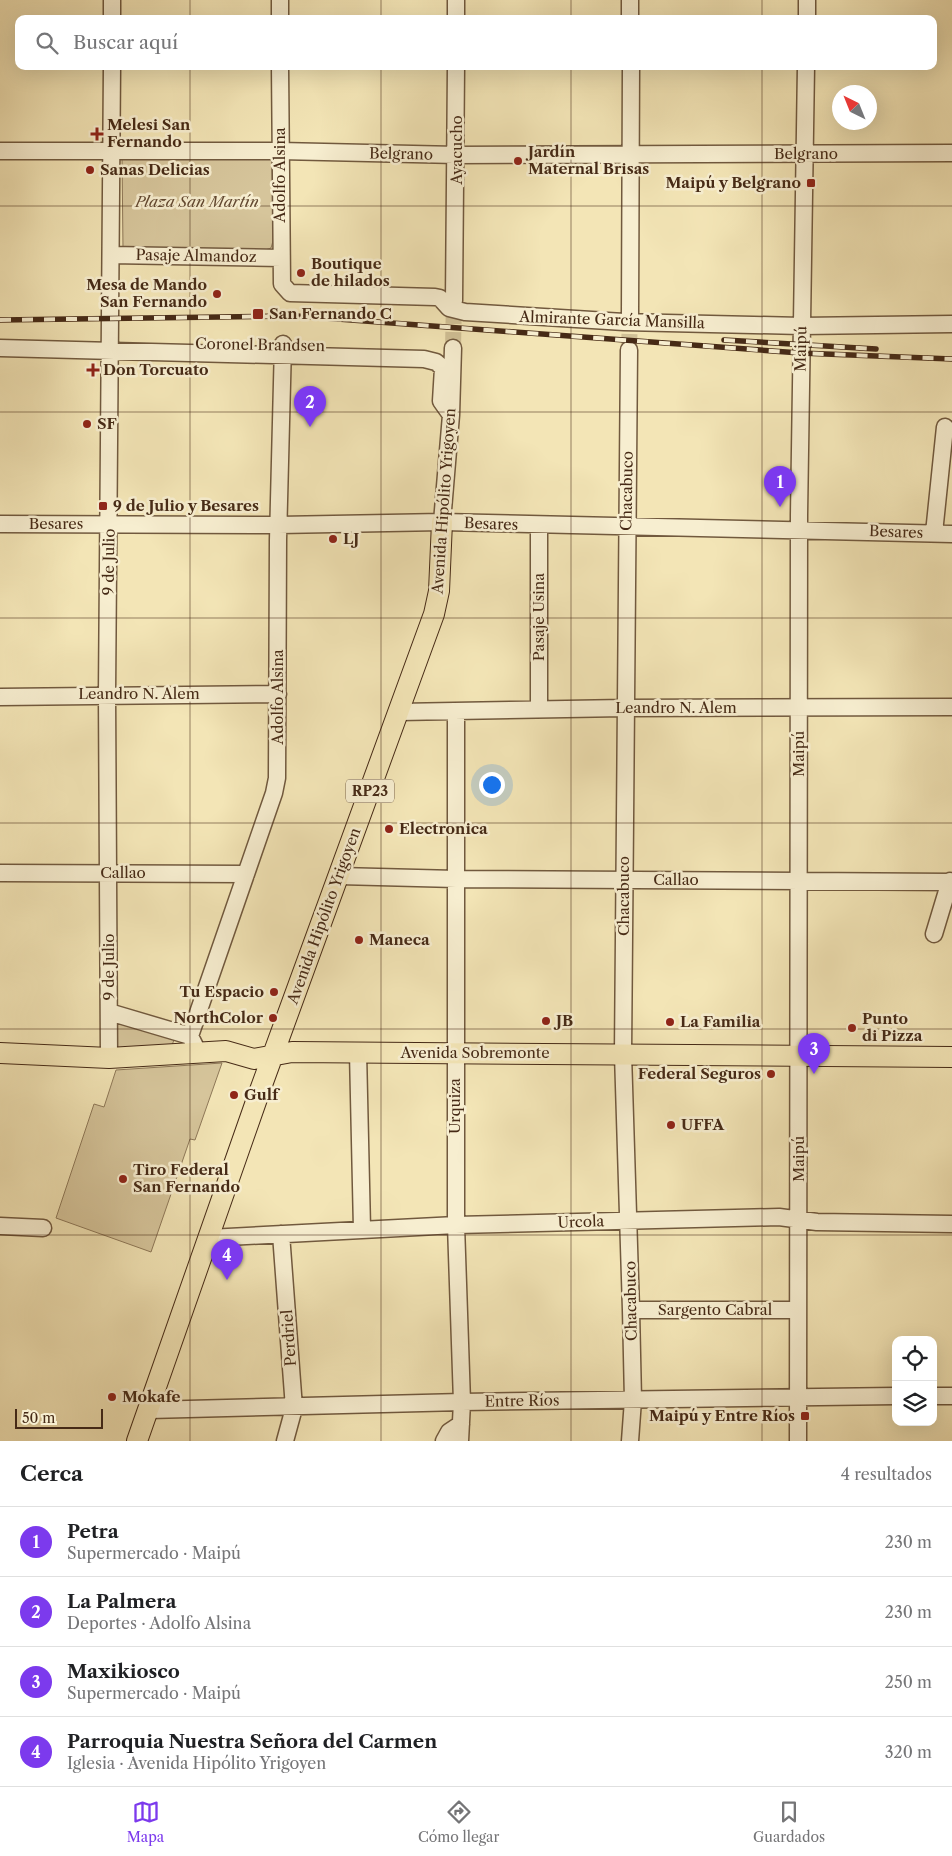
<!DOCTYPE html>
<html lang="es">
<head>
<meta charset="utf-8">
<style>
	:root { --surface:#fff; --page:#f6f6f6; --text:#202124; --muted:#757577; --line:#e0e0e0; --accent:#7c3aed }
	body { margin:0; font-family:"Libre Caslon Text",serif; background:var(--page); color:var(--text) }
	.controls { position:absolute; right:15px; bottom:15px; display:grid; overflow:hidden; border-radius:10px; box-shadow:0 5px 20px #0002 }
	.controls button { width:45px; height:45px; display:grid; place-items:center; padding:0; border:0; border-bottom:1px solid var(--line); background:var(--surface); color:var(--text); font:25px sans-serif }
	.compass { position:absolute; left:832px; top:85px; width:45px; height:45px; border-radius:50%; background:var(--surface); box-shadow:0 5px 20px #0002; rotate:317deg }
	.scale { position:absolute; left:15px; bottom:12px; width:88px; box-sizing:border-box; padding-left:5px; border:2px solid #462a16; border-top:0; font-size:14px; line-height:18px; white-space:nowrap; color:#462a16; -webkit-text-stroke:4px #f7eed0; paint-order:stroke }
	.you { position:absolute; left:491px; top:784px; width:18px; height:18px; margin:-12px; border:4px solid #fff; border-radius:50%; background:#1a73e8; box-shadow:0 0 0 8px #1a73e833 }
	.badge { display:grid; place-items:center; width:32px; height:32px; border-radius:50%; background:var(--accent); color:#fff; font-size:16px; font-weight:700 }
	.pin { position:absolute; translate:-50% -41px; filter:drop-shadow(0 1px 2px #0008) }
	.pin::after { content:''; position:absolute; top:26px; width:18px; height:15px; background:inherit; clip-path:polygon(0 0,100% 0,50% 100%) }
	.list { margin:0; padding:0; list-style:none }
	h2 { display:flex; justify-content:space-between; align-items:center; height:65px; margin:0; padding:0 20px; font-size:21px }
	h2 small { font-size:16px; font-weight:400; color:var(--muted) }
	.list li { display:grid; grid-template-columns:32px 1fr auto; gap:15px; align-items:center; box-sizing:border-box; height:70px; padding:0 20px; border-top:1px solid var(--line) }
	.list b { display:block; font-size:19px; white-space:nowrap }
	.list p { margin:0; font-size:16px; white-space:nowrap; color:var(--muted) }
	.list em { font-size:16px; font-style:normal; color:var(--muted) }
	.icon { flex:none; width:28px; height:28px; fill:none; stroke:currentColor; stroke-width:2; stroke-linecap:round; stroke-linejoin:round }
	.map { position:relative; flex:none; width:952px; height:1441px; overflow:hidden }
	.search { position:absolute; background:var(--surface); box-shadow:0 5px 20px #0002; left:15px; right:15px; top:15px; height:55px; display:flex; align-items:center; gap:12px; box-sizing:border-box; padding:0 18px; border-radius:10px; color:var(--muted); font-size:19px }
	.sheet { height:345px; background:var(--surface) }
	nav { display:flex; justify-content:space-around; align-items:center; box-sizing:border-box; height:70px; border-top:1px solid var(--line); background:var(--surface); font-size:14px; color:var(--muted) }
	nav a { display:grid; justify-items:center; gap:2px }
	nav .on { color:var(--accent) }
	.map>svg:first-child { display:block }
	.green { fill:#d6c59b; stroke:#8e7858 }
	.lines { fill:none; stroke-linecap:round; stroke-linejoin:round }
	.minor-tunnel { stroke:#d0c096; stroke-width:16; stroke-dasharray:16 8; stroke-linecap:butt }
	.minor-casing { stroke:#71593e; stroke-width:19 }
	.major-casing { stroke:#462a16; stroke-width:22 }
	.minor { stroke:#f7eed0; stroke-width:16 }
	.major { stroke:#f3e5b6; stroke-width:20 }
	.rail-casing { stroke:#462a16; stroke-width:5.5 }
	.rail { stroke:#f7eed0; stroke-width:4; stroke-dasharray:11; stroke-linecap:butt }
	.grid { fill:none; stroke:#462a16; stroke-width:1; stroke-opacity:0.55 }
	.poi-dot { fill:#8f2418; stroke:#f7eed0; stroke-width:2 }
	.labels { text-anchor:middle; stroke-width:5; stroke-linejoin:round; paint-order:stroke }
	.shield { fill:#f7eed0; stroke:#7b654e; stroke-width:1 }
	.shield-label { font-size:14px; font-weight:bold; fill:#462a16 }
	.poi-label { font-size:15px; font-weight:bold; fill:#462a16; stroke:#f7eed0; text-anchor:start }
	.street-label { font-size:15px; fill:#462a16; stroke:#f7eed0 }
	.park-label { font-size:15px; font-style:italic; fill:#634931; stroke:#f7eed0 }
</style>
</head>
<body>
<div class="map">
<svg width="952" height="1441" viewBox="0 0 952 1441">
	<rect width="100%" height="100%" fill="#f3e5b6"/>
	<filter id="stains"><feTurbulence type="fractalNoise" baseFrequency=".004" numOctaves="4"/><feColorMatrix values="0 0 0 0 .2 0 0 0 0 .09 0 0 0 0 .02 0 0 0 .5 -.17"/></filter>
	<radialGradient id="worn" r=".72"><stop offset=".6" stop-color="#630" stop-opacity="0"/><stop offset="1" stop-color="#630" stop-opacity=".3"/></radialGradient>
	<path class="green" d="M270,155L272,161L273,241L271,248L265,250L123,249L122,156Z
		M116,1020L174,1040L172,1045L116,1048Z
		M222,1063L195,1140L190,1139L151,1252L56,1218L94,1104L104,1107L116,1070Z"/>
	<g class="lines">
		<path class="minor-tunnel" d="M453,348L454,301
			M629,350L630,315"/>
		<defs>
			<path id="minor" d="M280,0V19
				M456,0V19
				M630,0V19
				M112,19V0
				M807,19V0
				M280,66L282,284L290,293L435,297L440,298L449,308L465,312L624,322L801,326L952,324
				M0,151H280L457,155L952,153
				M111,255L281,258
				M454,301L456,66
				M630,315L631,66
				M0,348L424,359L436,362L443,368L441,401L451,415
				M629,350L623,1054L631,1310L633,1400L630,1441
				M442,522L451,415L453,348
				M0,524L279,525L442,522L952,534
				M934,533L945,427
				M0,697L278,694
				M539,709V525
				M456,711V1225L462,1402L460,1441
				M399,712L624,708L952,707
				M0,873L246,874
				M339,876L456,879L952,882
				M934,934L950,881
				M109,1012L190,1036L195,1046
				M190,1036L274,793L277,778L278,540L283,344
				M358,1052L362,1229
				M109,1058L107,694L112,66
				M0,1226L43,1228
				M281,1234L294,1408L285,1441
				M209,1238L456,1225L779,1217L817,1222L952,1224
				M631,1310H798
				M933,1396H952
				M149,1410L462,1402L896,1396
				M444,1441L449,1432L461,1424
				M798,1441L799,515L806,66"/>
			<path id="major" d="M0,1053L109,1058L226,1051L254,1059L292,1052L952,1057
				M137,1441L259,1093L434,614L439,591L442,522"/>
		</defs>
		<use href="#minor" class="minor-casing"/>
		<use href="#major" class="major-casing"/>
		<use href="#minor" class="minor"/>
		<use href="#major" class="major"/>
		<defs>
			<path id="rail" d="M0,320L297,316L800,353L952,359
				M724,340L876,349"/>
		</defs>
		<use href="#rail" class="rail-casing"/>
		<use href="#rail" class="rail"/>
	</g>
	<path class="grid" d="M190,0V19M381,0V19M571,0V19M762,0V19M190,66V1441M381,66V1441M571,66V1441M762,66V1441M0,206H952M0,412H952M0,618H952M0,823H952M0,1029H952M0,1235H952"/>
	<g class="poi-dot">
		<path d="M94.5 126.5h5v5h5v5h-5v5h-5v-5h-5v-5h5z"/>
		<circle cx="518" cy="161" r="5"/>
		<circle cx="90" cy="170" r="5"/>
		<rect x="806" y="178" width="10" height="10" rx="2.5"/>
		<circle cx="301" cy="273" r="5"/>
		<circle cx="217" cy="294" r="5"/>
		<rect x="252" y="308" width="12" height="12" rx="2.5"/>
		<path d="M90.5 362.5h5v5h5v5h-5v5h-5v-5h-5v-5h5z"/>
		<circle cx="87" cy="424" r="5"/>
		<rect x="98" y="501" width="10" height="10" rx="2.5"/>
		<circle cx="333" cy="539" r="5"/>
		<circle cx="389" cy="829" r="5"/>
		<circle cx="359" cy="940" r="5"/>
		<circle cx="274" cy="992" r="5"/>
		<circle cx="273" cy="1018" r="5"/>
		<circle cx="546" cy="1021" r="5"/>
		<circle cx="670" cy="1022" r="5"/>
		<circle cx="852" cy="1028" r="5"/>
		<circle cx="771" cy="1074" r="5"/>
		<circle cx="234" cy="1095" r="5"/>
		<circle cx="671" cy="1125" r="5"/>
		<circle cx="123" cy="1179" r="5"/>
		<circle cx="112" cy="1397" r="5"/>
		<rect x="800" y="1411" width="10" height="10" rx="2.5"/>
	</g>
	<g class="labels">
		<rect class="shield" x="346" y="779.5" width="48" height="23" rx="4"/>
		<g class="shield-label">
			<text x="370" y="796">RP23</text>
		</g>
		<g class="poi-label">
			<text x="107" y="130">Melesi San<tspan x="107" dy="17">Fernando</tspan></text>
			<text x="528" y="157">Jardín<tspan x="528" dy="17">Maternal Brisas</tspan></text>
			<text x="100" y="175">Sanas Delicias</text>
			<text x="801" y="188" text-anchor="end">Maipú y Belgrano</text>
			<text x="311" y="269">Boutique<tspan x="311" dy="17">de hilados</tspan></text>
			<text x="207" y="290" text-anchor="end">Mesa de Mando<tspan x="207" dy="17">San Fernando</tspan></text>
			<text x="269" y="319">San Fernando C</text>
			<text x="103" y="375">Don Torcuato</text>
			<text x="97" y="429">SF</text>
			<text x="113" y="511">9 de Julio y Besares</text>
			<text x="343" y="544">LJ</text>
			<text x="399" y="834">Electronica</text>
			<text x="369" y="945">Maneca</text>
			<text x="264" y="997" text-anchor="end">Tu Espacio</text>
			<text x="263" y="1023" text-anchor="end">NorthColor</text>
			<text x="862" y="1024">Punto<tspan x="862" dy="17">di Pizza</tspan></text>
			<text x="556" y="1026">JB</text>
			<text x="680" y="1027">La Familia</text>
			<text x="761" y="1079" text-anchor="end">Federal Seguros</text>
			<text x="244" y="1100">Gulf</text>
			<text x="681" y="1130">UFFA</text>
			<text x="133" y="1175">Tiro Federal<tspan x="133" dy="17">San Fernando</tspan></text>
			<text x="122" y="1402">Mokafe</text>
			<text x="795" y="1421" text-anchor="end">Maipú y Entre Ríos</text>
		</g>
		<g class="street-label">
			<text transform="translate(457 150) rotate(-90)" y="5">Ayacucho</text>
			<text transform="translate(401 154) rotate(1)" y="5">Belgrano</text>
			<text x="806" y="159">Belgrano</text>
			<text transform="translate(280 175) rotate(-90)" y="5">Adolfo Alsina</text>
			<text transform="translate(196 256) rotate(1)" y="5">Pasaje Almandoz</text>
			<text transform="translate(612 320) rotate(2)" y="5">Almirante García Mansilla</text>
			<text transform="translate(260 345) rotate(1)" y="5">Coronel Brandsen</text>
			<text transform="translate(801 349) rotate(-89)" y="5">Maipú</text>
			<text transform="translate(627 491) rotate(-89)" y="5">Chacabuco</text>
			<text transform="translate(444 501) rotate(-86)" y="5">Avenida Hipólito Yrigoyen</text>
			<text x="56" y="529">Besares</text>
			<text transform="translate(491 524) rotate(2)" y="5">Besares</text>
			<text transform="translate(896 532) rotate(2)" y="5">Besares</text>
			<text transform="translate(109 562) rotate(-89)" y="5">9 de Julio</text>
			<text transform="translate(539 617) rotate(-90)" y="5">Pasaje Usina</text>
			<text x="139" y="699">Leandro N. Alem</text>
			<text transform="translate(278 697) rotate(-90)" y="5">Adolfo Alsina</text>
			<text x="676" y="713">Leandro N. Alem</text>
			<text transform="translate(799 754) rotate(-90)" y="5">Maipú</text>
			<text x="123" y="878">Callao</text>
			<text x="676" y="885">Callao</text>
			<text transform="translate(624 896) rotate(-90)" y="5">Chacabuco</text>
			<text transform="translate(324 916) rotate(-70)" y="5">Avenida Hipólito Yrigoyen</text>
			<text transform="translate(109 967) rotate(-90)" y="5">9 de Julio</text>
			<text x="475" y="1058">Avenida Sobremonte</text>
			<text transform="translate(455 1106) rotate(-90)" y="5">Urquiza</text>
			<text transform="translate(799 1159) rotate(-90)" y="5">Maipú</text>
			<text transform="translate(581 1222) rotate(-2)" y="5">Urcola</text>
			<text transform="translate(631 1301) rotate(-91)" y="5">Chacabuco</text>
			<text x="715" y="1315">Sargento Cabral</text>
			<text transform="translate(289 1338) rotate(-94)" y="5">Perdriel</text>
			<text transform="translate(522 1401) rotate(-1)" y="5">Entre Ríos</text>
		</g>
		<g class="park-label">
			<text x="197" y="207">Plaza San Martín</text>
		</g>
	</g>
	<rect width="100%" height="100%" filter="url(#stains)"/>
	<rect width="100%" height="100%" fill="url(#worn)"/>
</svg>
<div class="controls">
<button><svg class="icon" aria-label="locate" viewBox="0 0 24 24"><circle cx="12" cy="12" r="6"/><path d="M12 2v4M12 18v4M2 12h4M18 12h4"/></svg></button>
<button><svg class="icon" aria-label="layers" viewBox="0 0 24 24"><path d="M12 4l9 5-9 5-9-5zM3 14l9 5 9-5"/></svg></button>
</div>
<svg class="compass" viewBox="-18 -18 36 36"><path d="M0-13l5 13h-10z" fill="#e53935"/><path d="M0 13l5-13h-10z" fill="#757577"/></svg>
<div class="scale">50 m</div>
<div class="you"></div>
<div class="pin badge" style="left:780px;top:507px">1</div>
<div class="pin badge" style="left:310px;top:427px">2</div>
<div class="pin badge" style="left:814px;top:1074px">3</div>
<div class="pin badge" style="left:227px;top:1280px">4</div>
<div class="search"><svg class="icon" aria-label="search" viewBox="0 0 24 24"><circle cx="10" cy="10" r="6"/><path d="M15 15l6 6"/></svg>Buscar aquí</div>
</div>
<section class="sheet">
<h2>Cerca<small>4 resultados</small></h2>
<ul class="list">
<li><span class="badge">1</span><div><b>Petra</b><p>Supermercado · Maipú</p></div><em>230 m</em></li>
<li><span class="badge">2</span><div><b>La Palmera</b><p>Deportes · Adolfo Alsina</p></div><em>230 m</em></li>
<li><span class="badge">3</span><div><b>Maxikiosco</b><p>Supermercado · Maipú</p></div><em>250 m</em></li>
<li><span class="badge">4</span><div><b>Parroquia Nuestra Señora del Carmen</b><p>Iglesia · Avenida Hipólito Yrigoyen</p></div><em>320 m</em></li>
</ul>
</section>
<nav>
<a class="on"><svg class="icon" aria-label="map" viewBox="0 0 24 24"><path d="M3 6l6-2 6 2 6-2v14l-6 2-6-2-6 2zM9 4v14M15 6v14"/></svg>Mapa</a>
<a><svg class="icon" aria-label="directions" viewBox="0 0 24 24"><path d="M12 3l9 9-9 9-9-9zM9 14v-3h6M13 9l2 2-2 2"/></svg>Cómo llegar</a>
<a><svg class="icon" aria-label="saved" viewBox="0 0 24 24"><path d="M7 4h10v16l-5-4-5 4z"/></svg>Guardados</a>
</nav>
</body>
</html>
